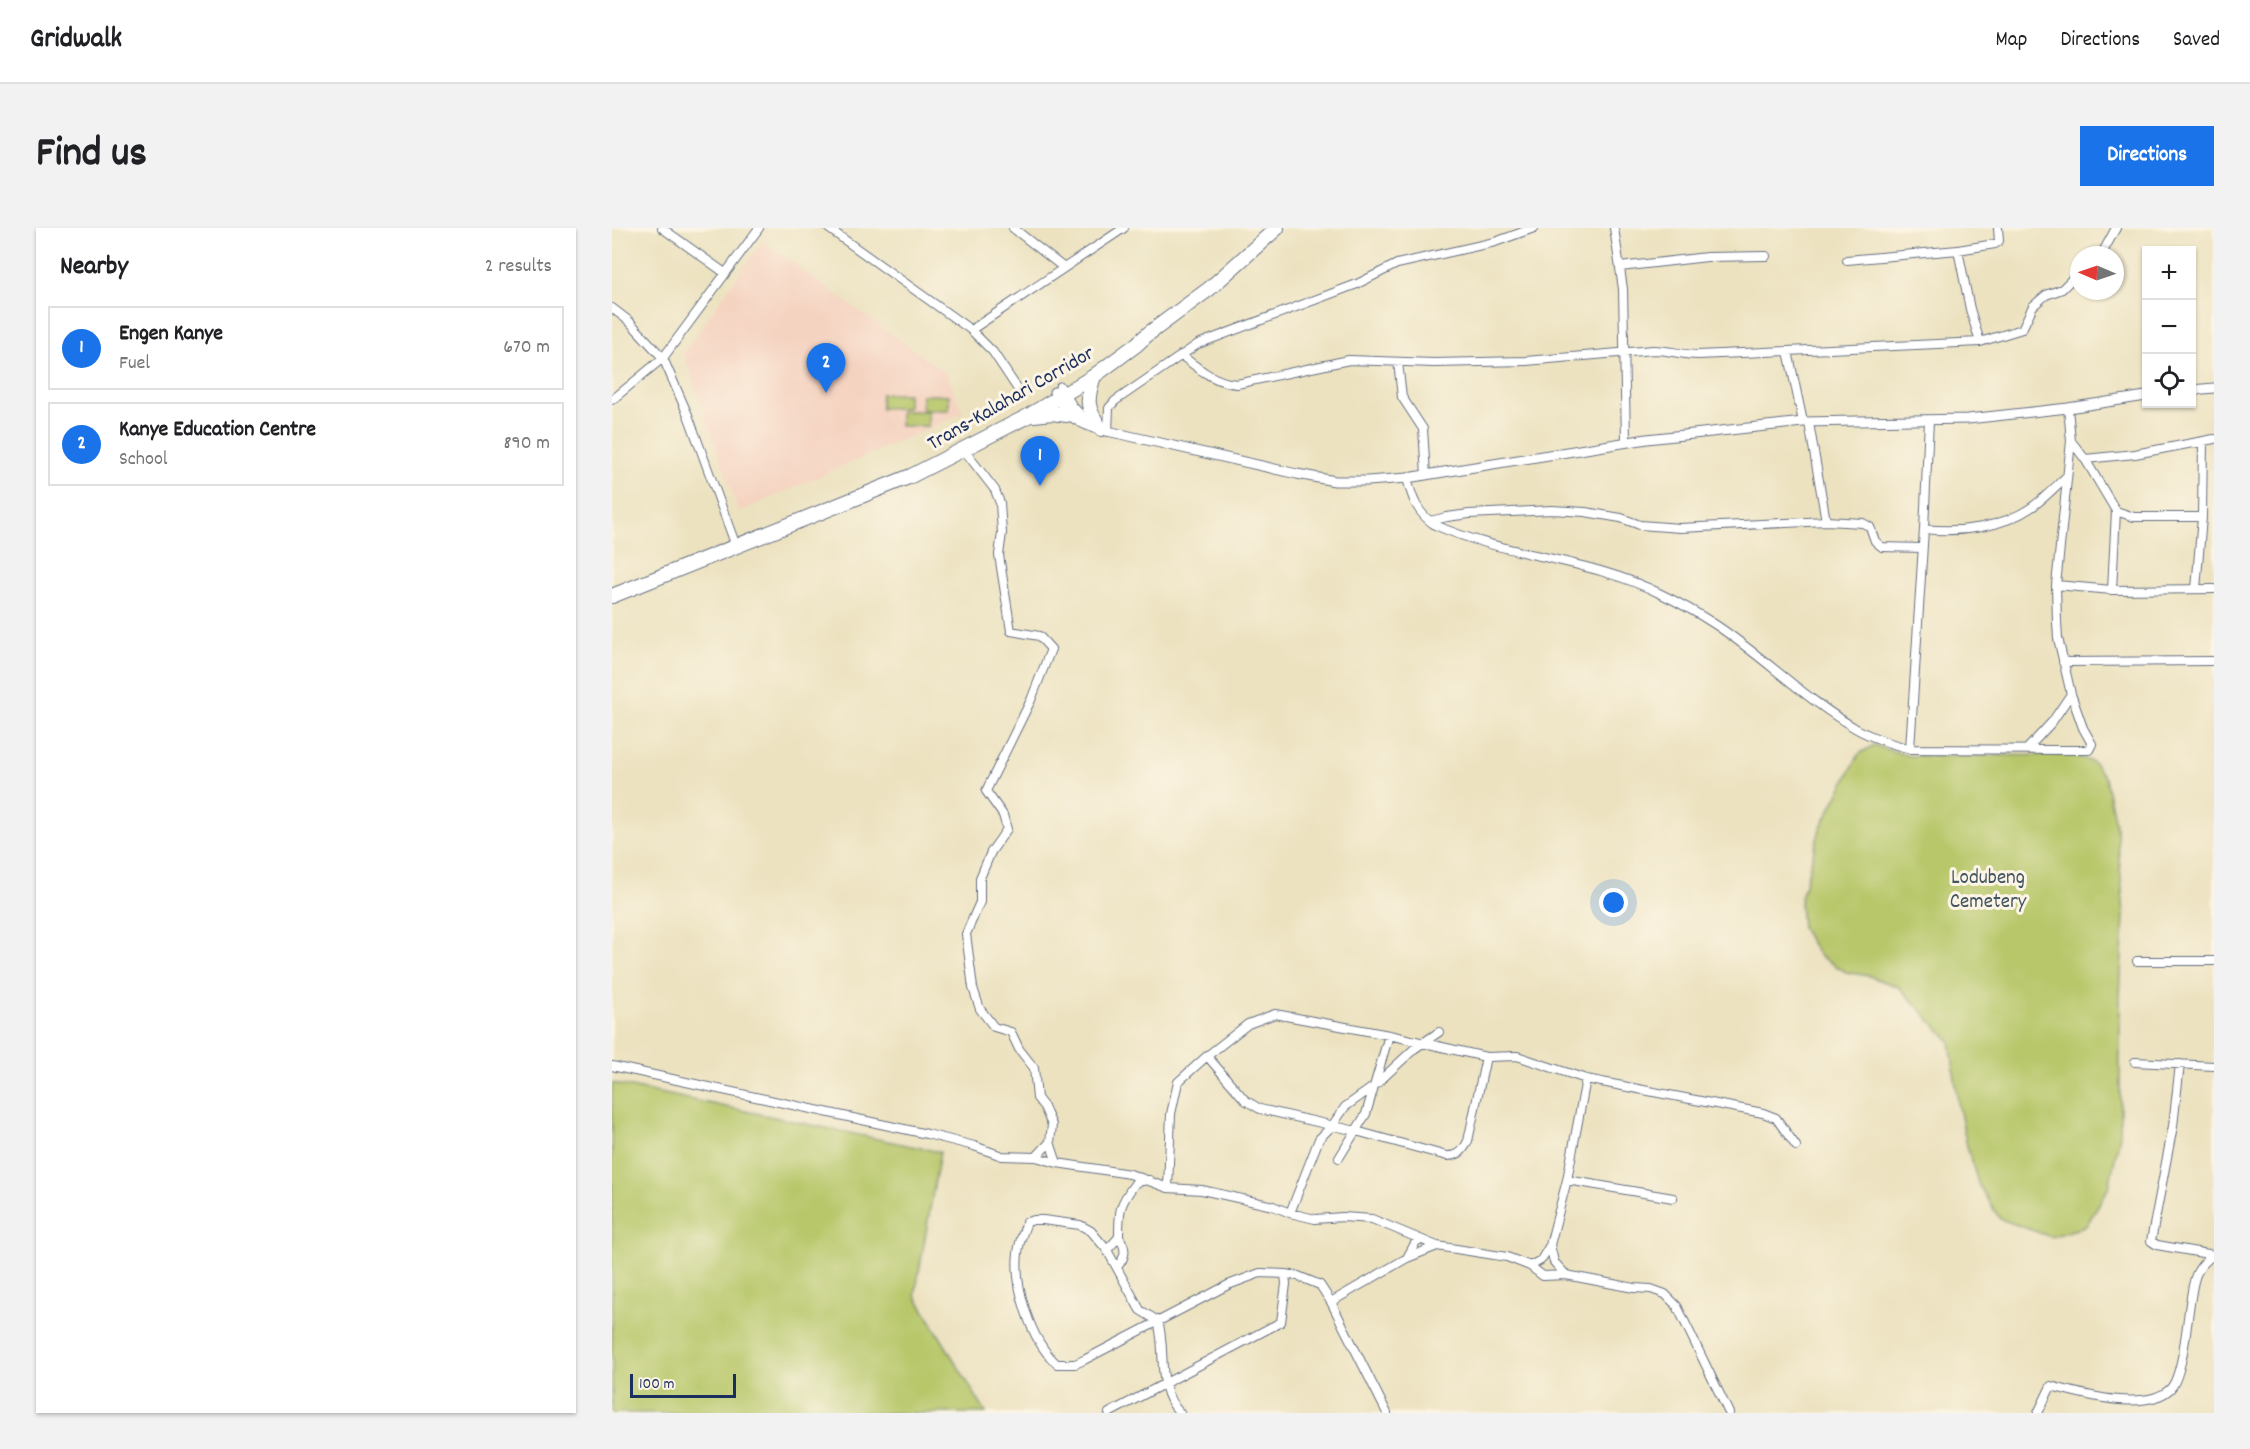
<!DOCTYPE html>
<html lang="en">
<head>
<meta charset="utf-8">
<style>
	:root { --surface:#fff; --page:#f2f2f2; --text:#202124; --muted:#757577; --line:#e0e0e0; --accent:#1a73e8 }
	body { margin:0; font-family:Dekko,sans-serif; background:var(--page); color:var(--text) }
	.controls { position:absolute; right:18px; top:18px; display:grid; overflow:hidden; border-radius:0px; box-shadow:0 2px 4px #0004 }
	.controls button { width:54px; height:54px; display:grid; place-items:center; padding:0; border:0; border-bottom:2px solid var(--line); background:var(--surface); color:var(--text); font:30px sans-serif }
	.compass { position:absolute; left:1458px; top:18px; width:54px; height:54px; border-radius:50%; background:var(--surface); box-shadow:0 2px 4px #0004; rotate:272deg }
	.scale { position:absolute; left:18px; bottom:15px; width:106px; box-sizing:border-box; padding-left:6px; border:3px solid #1b2f5e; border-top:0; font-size:16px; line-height:21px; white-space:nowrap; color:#1b2f5e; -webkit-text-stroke:4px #fcf5e5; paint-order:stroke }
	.you { position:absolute; left:1002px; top:675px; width:21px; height:21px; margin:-15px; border:4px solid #fff; border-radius:50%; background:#1a73e8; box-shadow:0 0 0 9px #1a73e833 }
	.badge { display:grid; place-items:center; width:39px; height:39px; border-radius:50%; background:var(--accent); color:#fff; font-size:20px; font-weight:700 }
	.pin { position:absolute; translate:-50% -50px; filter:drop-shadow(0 2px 3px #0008) }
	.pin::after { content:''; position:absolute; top:32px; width:21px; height:18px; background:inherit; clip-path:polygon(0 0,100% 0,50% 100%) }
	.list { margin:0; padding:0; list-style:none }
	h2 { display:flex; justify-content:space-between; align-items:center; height:78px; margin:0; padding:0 24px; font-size:26px }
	h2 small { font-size:20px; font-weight:400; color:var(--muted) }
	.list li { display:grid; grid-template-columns:39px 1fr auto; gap:18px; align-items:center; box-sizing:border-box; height:84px; margin:0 12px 12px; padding:0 12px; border:2px solid var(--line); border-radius:0px }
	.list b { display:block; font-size:22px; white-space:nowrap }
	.list p { margin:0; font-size:20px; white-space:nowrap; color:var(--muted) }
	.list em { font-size:20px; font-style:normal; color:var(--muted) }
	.icon { flex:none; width:33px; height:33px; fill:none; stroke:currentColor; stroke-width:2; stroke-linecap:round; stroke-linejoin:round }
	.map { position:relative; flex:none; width:1602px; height:1185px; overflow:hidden; border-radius:0px }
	header { display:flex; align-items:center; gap:36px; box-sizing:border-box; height:84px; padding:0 30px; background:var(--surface); border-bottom:2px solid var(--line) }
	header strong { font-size:28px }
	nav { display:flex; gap:33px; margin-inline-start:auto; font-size:21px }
	.intro { display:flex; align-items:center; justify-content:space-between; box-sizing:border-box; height:144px; padding:0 36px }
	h1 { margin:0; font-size:42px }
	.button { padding:15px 27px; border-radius:0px; background:var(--accent); color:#fff; font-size:21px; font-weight:700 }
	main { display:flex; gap:36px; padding:0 36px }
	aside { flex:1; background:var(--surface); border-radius:0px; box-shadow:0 2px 4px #0004 }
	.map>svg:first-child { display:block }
	.built { fill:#f5d3c1 }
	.green { fill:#b8c76a; stroke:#6a7b64; stroke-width:1.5 }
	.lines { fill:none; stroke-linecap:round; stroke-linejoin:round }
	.minor-casing { stroke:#646e80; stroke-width:10 }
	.tertiary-casing { stroke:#646e80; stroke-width:11 }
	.trunk-casing { stroke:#646e80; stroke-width:16 }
	.minor { stroke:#fff; stroke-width:8 }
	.tertiary { stroke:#fff; stroke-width:9 }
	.trunk { stroke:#fff; stroke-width:14 }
	.labels { text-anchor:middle; stroke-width:6; stroke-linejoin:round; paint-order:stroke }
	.street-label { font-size:21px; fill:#1b2f5e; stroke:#fcf5e5 }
	.park-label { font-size:21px; fill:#425561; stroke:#fcf5e5 }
</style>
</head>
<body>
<header>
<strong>Gridwalk</strong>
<nav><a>Map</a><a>Directions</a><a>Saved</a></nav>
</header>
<div class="intro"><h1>Find us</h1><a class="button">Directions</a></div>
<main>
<aside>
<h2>Nearby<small>2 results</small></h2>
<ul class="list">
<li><span class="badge">1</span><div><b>Engen Kanye</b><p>Fuel</p></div><em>670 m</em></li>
<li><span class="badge">2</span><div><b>Kanye Education Centre</b><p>School</p></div><em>890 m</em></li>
</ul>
</aside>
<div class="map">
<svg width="1602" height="1185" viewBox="0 0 1602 1185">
	<rect width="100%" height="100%" fill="#fcf5e5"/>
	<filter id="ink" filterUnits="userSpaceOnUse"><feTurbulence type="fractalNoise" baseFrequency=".0167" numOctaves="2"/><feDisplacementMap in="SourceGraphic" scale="12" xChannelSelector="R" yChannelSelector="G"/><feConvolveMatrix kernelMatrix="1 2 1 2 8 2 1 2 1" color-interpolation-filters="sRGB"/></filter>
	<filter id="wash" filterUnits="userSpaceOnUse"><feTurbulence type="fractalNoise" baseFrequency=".008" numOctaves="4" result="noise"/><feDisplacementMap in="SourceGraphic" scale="24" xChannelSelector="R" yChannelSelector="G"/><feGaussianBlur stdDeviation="1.35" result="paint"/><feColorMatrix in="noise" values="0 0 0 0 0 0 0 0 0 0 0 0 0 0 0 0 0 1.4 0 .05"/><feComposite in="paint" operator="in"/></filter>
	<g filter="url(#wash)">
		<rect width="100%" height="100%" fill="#ece2c0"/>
		<path class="built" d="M150,13L335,146L351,185L127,284L71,125Z"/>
		<path class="green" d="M269,166H296V180H269Z
			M310,167H337V182H310Z
			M288,183H316V198H288Z
			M1262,517L1297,528L1460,527L1481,534L1493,550L1505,604L1512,686L1508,770V907L1497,959L1474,998L1439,1009L1388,991L1367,958L1355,918L1346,874L1338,813L1287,759L1257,748L1234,744L1207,728L1190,700L1188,674L1208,601L1247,526Z
			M0,855L328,924L303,1067L374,1185H0Z"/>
	</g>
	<g filter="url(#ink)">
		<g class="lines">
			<defs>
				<path id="minor" d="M50,0L113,45
					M216,0L359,102L381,124L407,163
					M401,0L452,40
					M1002,0L1011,61L1014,214
					M1346,22L1358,81L1368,114L1410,101L1421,78L1434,67L1450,61L1467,44
					M1486,27L1492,22L1504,0
					M1235,32L1346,22L1383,16L1387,13L1386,0
					M1008,39L1095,29L1154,28
					M0,80L17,93L51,130L76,187L124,318
					M359,102L512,0
					M1176,123L1191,194
					M569,127C586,140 603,155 625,156L737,132L822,135L914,133L1041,122C1058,122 1070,127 1086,127L1368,114
					M786,134L790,169L811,201L814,247
					M0,172L51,130L147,0
					M1197,195L1214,293
					M496,204L497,180L503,173L586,116L745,56L785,36L883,14L922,0
					M1459,213L1473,231L1504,283L1522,289H1590
					M352,222L383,262L388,275L390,305L387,327L399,403L427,408L439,421L419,472L374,563L391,587L395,601L379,624L368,650V674L354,706L361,760L368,781L382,799L399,804L407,821L422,840L425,870L432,879L440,897L438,914L445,935
					M1473,231L1523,226L1602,211
					M795,250C800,270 805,285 823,297C895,329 978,330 1049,366C1068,375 1087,386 1104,397C1152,429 1193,471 1243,500C1260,510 1280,516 1298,521L1477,522L1480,516L1471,500L1459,466L1446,410L1445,394L1444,357L1459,213L1456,180
					M818,293L835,289L857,286L940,282L973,284L1009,290L1028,297L1068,300L1214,293L1251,295L1258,299L1263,313L1270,319L1310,320
					M1312,301L1317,192
					M1444,357L1500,362L1602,361
					M1584,361L1590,289L1591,213
					M1500,362L1504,283
					M1451,434L1602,433
					M1298,521L1312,301C1347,305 1390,300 1420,279C1432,271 1443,259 1455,248
					M1415,521L1440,494L1459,466
					M1525,733H1602
					M595,828L633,872L648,881L744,903L835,928C847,928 851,923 856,913L874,829
					M1523,834L1602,838
					M1568,836L1561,898L1539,1013L1545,1017L1602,1027
					M0,838L315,906L362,918L390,928L424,929L445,935L518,946L556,960L590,962L661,978L678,985L703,991L731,989L760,991L825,1018L895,1029L918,1038L931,1048L954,1047L1022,1060L1039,1061L1053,1066L1065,1078L1117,1185
					M424,929L438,914
					M727,930L754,886L777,807
					M955,952L1061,970
					M556,960L559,886L566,854L595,828L636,796L663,786L777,807L874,829L905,828L974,851L1151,885L1164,890L1184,918
					M678,985L707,911L720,898L733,879L761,859L802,821L827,804
					M495,1022L507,1009C507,981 507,977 524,954L537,952
					M795,1030L806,1010
					M918,1038L929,1032L938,1017
					M505,1039C514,1029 515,1021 507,1009
					M954,1047L942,1034L938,1017L955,952L974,851
					M719,1074L795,1030L825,1018
					M497,1185L669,1094L674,1056L673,1046
					M568,1185C543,1160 555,1123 546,1093L528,1082L495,1022L479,1003L468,997L431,992H422L415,994C411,1004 407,1015 406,1025C402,1060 419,1113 445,1136H463L472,1132L616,1057L648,1045L673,1046L686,1048L708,1057L719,1074L775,1185
					M1426,1185L1439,1158C1469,1166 1535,1185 1559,1160C1571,1146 1575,1094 1578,1075C1582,1052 1581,1042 1601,1027"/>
				<path id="tertiary" d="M448,159L460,178L475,194
					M1580,162L1602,160
					M442,164C455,186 457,191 482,200L685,246L723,253H756L795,250L1035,211L1191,194L1356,191L1456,180L1534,168"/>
				<path id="trunk" d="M482,148C474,172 474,180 489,201
					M422,187L440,185L455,187
					M0,368L299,248L416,188L482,148L524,117L536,106L597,61L665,0"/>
			</defs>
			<use href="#minor" class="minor-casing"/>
			<use href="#tertiary" class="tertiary-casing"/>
			<use href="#trunk" class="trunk-casing"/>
			<use href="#minor" class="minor"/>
			<use href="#tertiary" class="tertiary"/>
			<use href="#trunk" class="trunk"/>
		</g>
	</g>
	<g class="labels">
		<g class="street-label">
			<text transform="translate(398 169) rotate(-30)" y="7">Trans-Kalahari Corridor</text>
		</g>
		<g class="park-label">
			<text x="1376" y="655">Lodubeng<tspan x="1376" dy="24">Cemetery</tspan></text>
		</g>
	</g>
</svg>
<div class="controls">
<button>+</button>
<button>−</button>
<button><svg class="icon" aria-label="locate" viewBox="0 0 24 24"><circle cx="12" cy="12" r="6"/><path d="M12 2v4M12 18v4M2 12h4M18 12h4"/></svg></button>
</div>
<svg class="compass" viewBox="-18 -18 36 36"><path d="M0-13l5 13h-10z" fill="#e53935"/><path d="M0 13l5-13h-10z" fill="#757577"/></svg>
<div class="scale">100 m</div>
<div class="you"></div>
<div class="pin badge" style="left:428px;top:258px">1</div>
<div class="pin badge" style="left:214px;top:165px">2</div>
</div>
</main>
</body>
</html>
